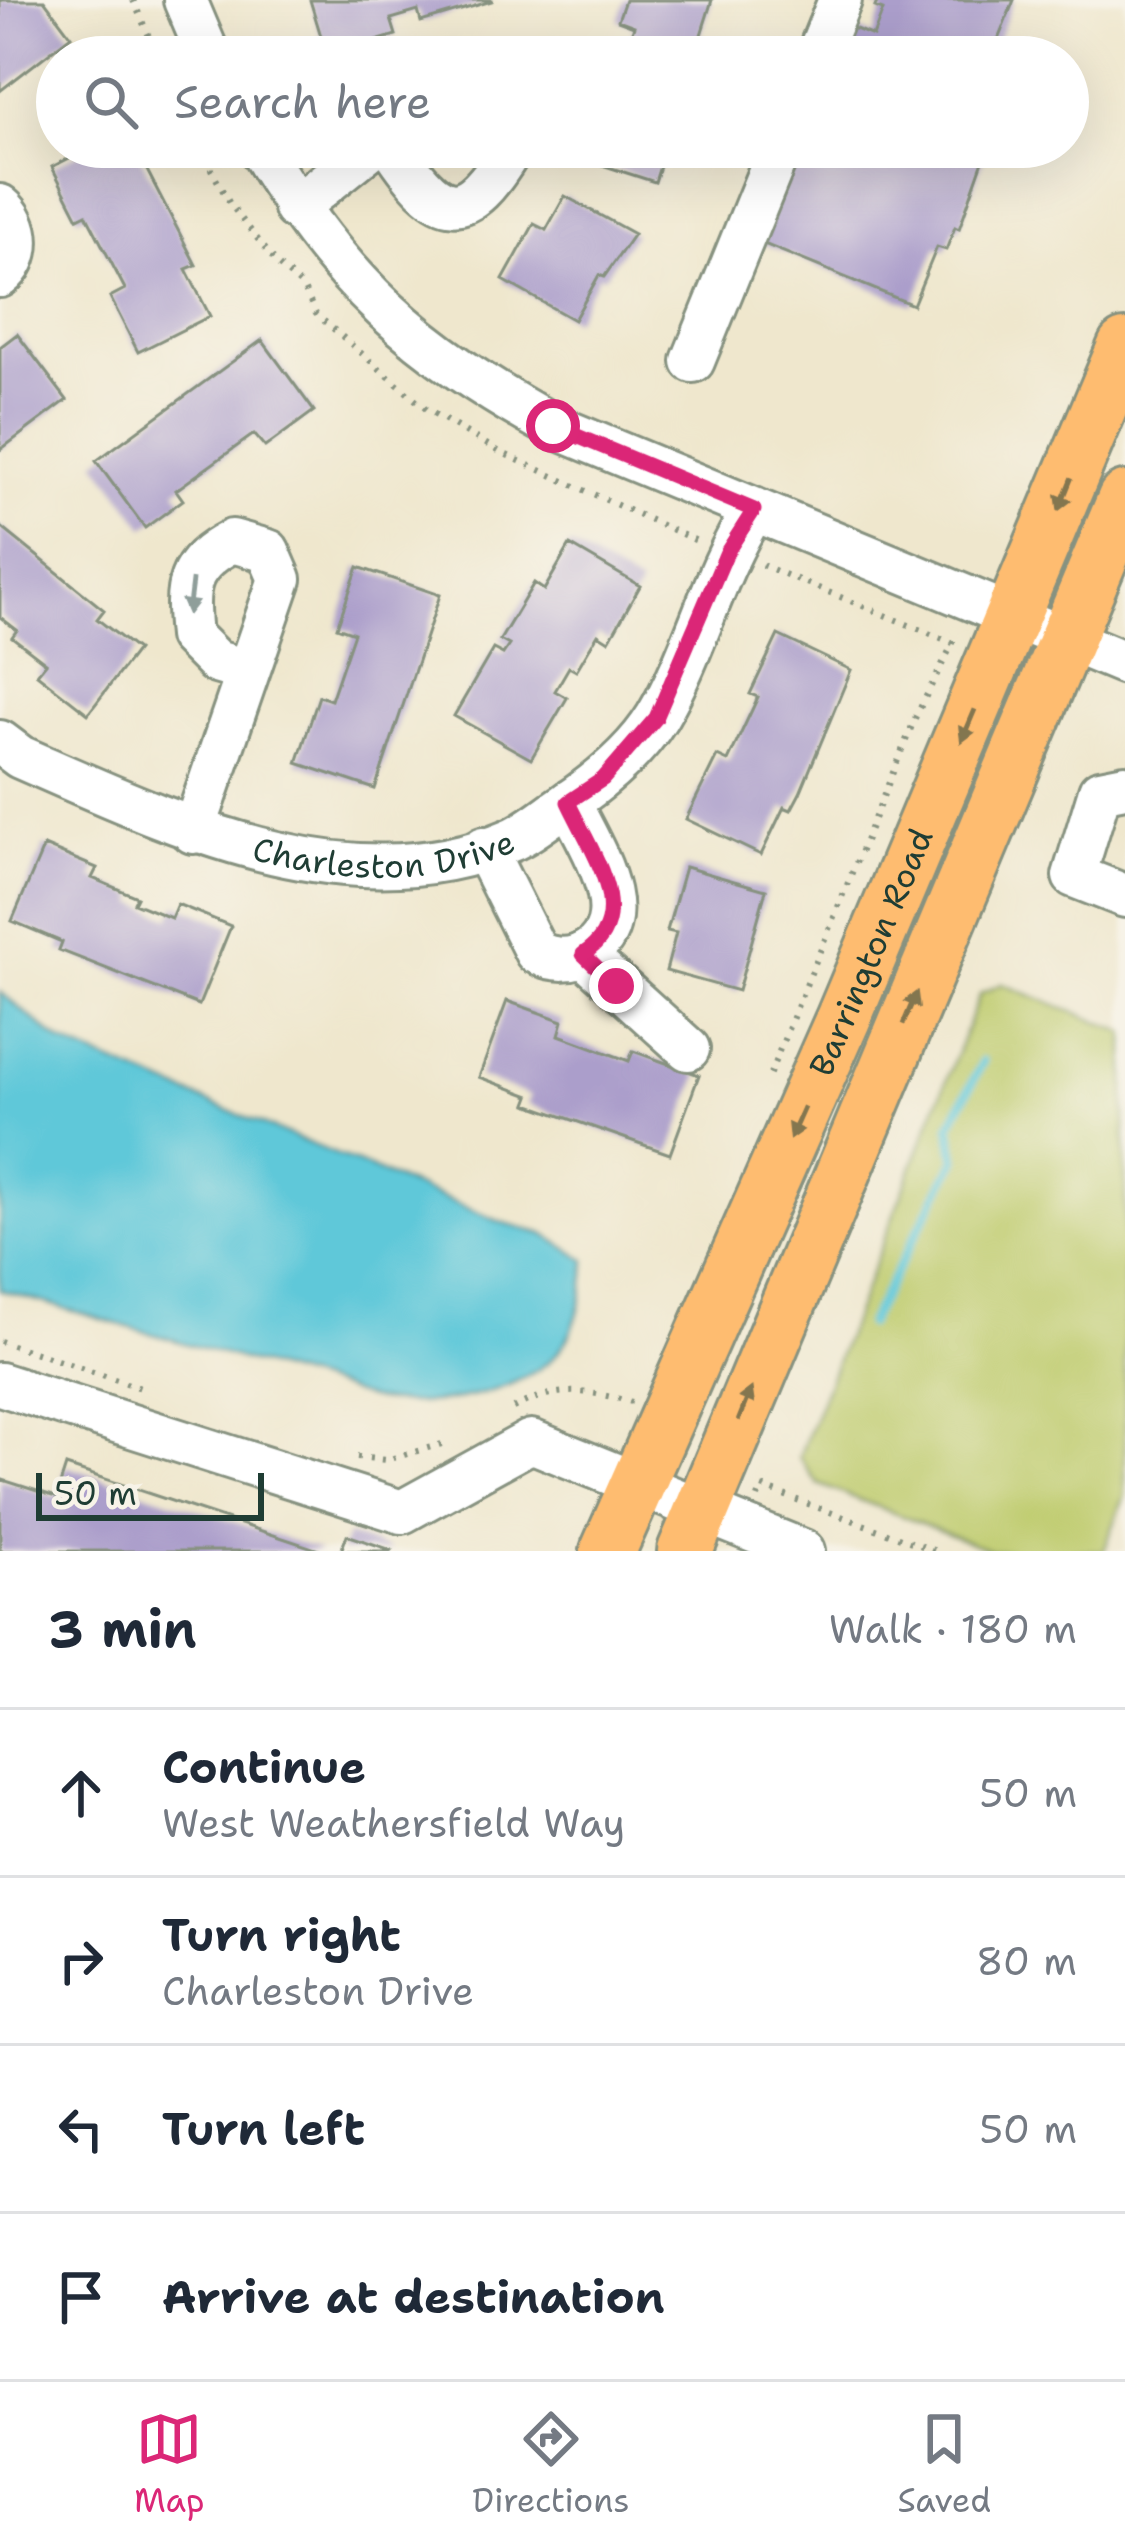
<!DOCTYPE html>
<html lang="en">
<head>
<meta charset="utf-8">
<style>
	:root { --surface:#fff; --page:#f6f6f7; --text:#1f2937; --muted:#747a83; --line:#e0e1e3; --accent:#db2777 }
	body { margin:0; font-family:"Shantell Sans",sans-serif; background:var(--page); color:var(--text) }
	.scale { position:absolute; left:36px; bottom:30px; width:228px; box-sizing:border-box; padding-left:12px; border:6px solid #1f3d34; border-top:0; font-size:33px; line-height:42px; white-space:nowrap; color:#1f3d34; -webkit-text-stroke:9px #f7f3e8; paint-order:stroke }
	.stop { position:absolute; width:36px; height:36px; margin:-27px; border:9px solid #db2777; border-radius:50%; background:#fff }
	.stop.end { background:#db2777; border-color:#fff; box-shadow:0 3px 12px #0008 }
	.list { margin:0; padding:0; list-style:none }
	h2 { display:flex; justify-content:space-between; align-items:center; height:156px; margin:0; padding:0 48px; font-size:51px }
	h2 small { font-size:39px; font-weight:400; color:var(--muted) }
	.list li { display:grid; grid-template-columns:78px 1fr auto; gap:36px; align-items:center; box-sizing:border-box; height:168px; padding:0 48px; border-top:3px solid var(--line) }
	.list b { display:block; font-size:45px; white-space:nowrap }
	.list p { margin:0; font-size:39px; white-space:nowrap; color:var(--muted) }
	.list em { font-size:39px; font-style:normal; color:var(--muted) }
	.icon { flex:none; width:66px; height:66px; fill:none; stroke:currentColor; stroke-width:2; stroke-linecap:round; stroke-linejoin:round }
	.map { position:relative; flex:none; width:1125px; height:1551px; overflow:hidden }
	.search { position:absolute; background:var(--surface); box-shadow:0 12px 48px #0002; left:36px; right:36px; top:36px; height:132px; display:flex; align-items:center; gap:30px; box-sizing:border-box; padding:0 42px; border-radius:66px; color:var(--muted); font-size:45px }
	.sheet { height:828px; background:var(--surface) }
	nav { display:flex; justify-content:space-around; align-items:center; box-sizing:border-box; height:168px; border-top:3px solid var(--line); background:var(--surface); font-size:33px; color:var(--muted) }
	nav a { display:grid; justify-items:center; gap:6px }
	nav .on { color:var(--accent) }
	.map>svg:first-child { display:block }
	.green { fill:#becb6c; stroke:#6e8450; stroke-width:3 }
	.water { fill:#5ec8d9; stroke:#3e8286; stroke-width:3 }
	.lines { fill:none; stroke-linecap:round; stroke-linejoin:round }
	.stream { stroke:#5ec8d9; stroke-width:9 }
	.building { fill:#ab9ecb }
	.minor-casing { stroke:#879280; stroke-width:48 }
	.major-casing { stroke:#879280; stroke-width:60 }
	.path { stroke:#879280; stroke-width:6; stroke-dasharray:3 9; stroke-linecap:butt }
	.minor { stroke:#fff; stroke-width:42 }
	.major { stroke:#febc70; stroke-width:54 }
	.oneway { fill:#83764f }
	.oneway2 { fill:#8f9e9a }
	.route { stroke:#db2777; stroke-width:15 }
	.labels { text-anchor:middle; stroke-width:9; stroke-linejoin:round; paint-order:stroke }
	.street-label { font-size:33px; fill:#1f3d34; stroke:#f7f3e8 }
</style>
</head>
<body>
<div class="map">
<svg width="1125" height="1551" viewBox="0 0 1125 1551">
	<rect width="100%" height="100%" fill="#f7f3e8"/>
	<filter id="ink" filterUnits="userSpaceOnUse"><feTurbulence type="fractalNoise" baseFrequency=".00833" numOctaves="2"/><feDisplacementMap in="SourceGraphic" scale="24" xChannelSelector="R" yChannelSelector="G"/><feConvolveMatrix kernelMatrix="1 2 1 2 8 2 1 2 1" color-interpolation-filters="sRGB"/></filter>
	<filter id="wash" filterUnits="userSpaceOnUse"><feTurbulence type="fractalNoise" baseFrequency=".004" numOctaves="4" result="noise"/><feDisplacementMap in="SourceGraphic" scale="48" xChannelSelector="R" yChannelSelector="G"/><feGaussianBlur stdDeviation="2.7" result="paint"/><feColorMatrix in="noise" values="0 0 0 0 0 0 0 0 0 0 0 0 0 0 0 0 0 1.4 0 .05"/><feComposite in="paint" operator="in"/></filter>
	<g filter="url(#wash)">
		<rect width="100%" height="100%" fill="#efe7cd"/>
		<path class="green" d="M1002,984L1125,1032V1495L1104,1551H992L818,1484L799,1457L980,994Z"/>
		<path class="water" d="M0,992L61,1042L501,1222L544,1234L586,1260C585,1295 576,1340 547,1363C496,1403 397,1416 340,1388L0,1290Z"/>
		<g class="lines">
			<path class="stream" d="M868,1324L956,1159L950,1126L983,1061"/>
		</g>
		<g id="blocks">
			<path class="building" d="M0,0H44L71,36L0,91Z
				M310,0H492V1L421,22L418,11L391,19L396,35L327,56Z
				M625,0H712L694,57H624L634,26L618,20Z
				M878,0H1014L991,57H835L848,26L873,36L883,10L875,7Z
				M91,147H135L196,265L186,269L210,316L138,352L110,297L125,289L86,214L78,218L52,167Z
				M577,147H666L655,182L574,156Z
				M798,147H976L985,155L959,229L955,227L946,250L937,247L913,305L759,242Z
				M565,196L634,234L604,277L599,275L574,320L503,280L534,224L546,230Z
				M17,334L67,400L0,450V347Z
				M262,340L314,411L265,447L254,434L176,490L183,500L145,528L96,461Z
				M0,526L104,610L97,619L137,650L88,714L37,674L46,663L12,637L17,630L0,617Z
				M570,545L640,586L609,641L598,634L576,671L569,667L555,691L567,698L531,759L454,716L493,649L503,654L509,645L500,640L534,583L544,590Z
				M358,567L440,595L375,789L297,763L319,696L331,700L354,633L337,627Z
				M778,635L851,670L800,793L791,810L784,807L761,855L686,819L717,756L728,761L758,697L750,694Z
				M44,846L97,868L92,878L137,897L134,903L171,918L177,904L231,926L199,1005L59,950L62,942L12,921Z
				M685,867L766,890L738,991L666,971L676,933L667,931Z
				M507,1001L563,1021L559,1035L629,1061L633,1051L699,1075L670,1154L527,1104L530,1096L479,1077Z
				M66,1466L319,1550V1551H0V1479L56,1497Z
				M347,1535L391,1550L390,1551H341Z"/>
		</g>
	</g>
	<g filter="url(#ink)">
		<use href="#blocks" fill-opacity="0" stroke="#879280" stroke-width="3"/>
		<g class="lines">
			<defs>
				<g id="minor">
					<path d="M185,0L209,57"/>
					<path d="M817,57L840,0"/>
					<path d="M259,147C340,283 415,350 553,426L1125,663"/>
					<path d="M393,147C441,219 465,226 512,147"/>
					<path d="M0,206C22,224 23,259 0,276"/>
					<path d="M295,208L371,147"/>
					<path d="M693,361L780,147"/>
					<path id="s1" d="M0,742L20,757C169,822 348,910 511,840C530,832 548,816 565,805C599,782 635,753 657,717C696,652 712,575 754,510"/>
					<path d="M1125,786L1100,791L1074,876L1125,896"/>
					<path d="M193,832L280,579L268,551L232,541C186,565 185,586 190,636L216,662L247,671"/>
					<path d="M484,848L536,952C554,961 573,962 590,950C639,915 587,842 569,802"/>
					<path d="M583,954L688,1049"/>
					<path d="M0,1384L402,1512L531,1441L803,1551"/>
				</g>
				<g id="major">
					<path id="s2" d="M608,1551L843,1019L1125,347"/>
					<path d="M685,1551L1125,499"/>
				</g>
			</defs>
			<use href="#minor" class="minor-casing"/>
			<use href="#major" class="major-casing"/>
			<path class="path" d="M133,0L158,57
				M199,147L230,204L278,265L303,287L316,314L426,409L500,452L699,542
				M762,565L953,643L916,716L769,1076
				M0,1341L144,1389
				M513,1408C557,1385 586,1390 632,1402
				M357,1457L386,1460L449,1442
				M758,1498L762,1487L936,1551"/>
			<use href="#minor" class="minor"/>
			<use href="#major" class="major"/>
		</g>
		<defs><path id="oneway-solid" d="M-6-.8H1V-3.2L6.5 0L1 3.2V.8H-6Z" transform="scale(3)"/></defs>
		<g class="oneway">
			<use href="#oneway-solid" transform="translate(1065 494) rotate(112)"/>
			<use href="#oneway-solid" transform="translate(968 726) rotate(113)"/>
			<use href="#oneway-solid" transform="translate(910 1008) rotate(-67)"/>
			<use href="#oneway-solid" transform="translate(797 1123) rotate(114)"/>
			<use href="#oneway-solid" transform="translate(745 1404) rotate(-68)"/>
		</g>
		<use class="oneway2" href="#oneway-solid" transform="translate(190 597) rotate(97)"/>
	</g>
	<g class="lines" filter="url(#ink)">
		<path class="route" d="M553,426L754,510L727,552L656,718L603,779L568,802C589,848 641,918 583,954L616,986"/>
	</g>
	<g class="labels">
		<g class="street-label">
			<text dy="12" stroke="none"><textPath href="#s1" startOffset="408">Charleston Drive</textPath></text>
			<text dy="12" stroke="none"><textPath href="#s2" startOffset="654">Barrington Road</textPath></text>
		</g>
	</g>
</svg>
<div class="scale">50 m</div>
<div class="stop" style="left:553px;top:426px"></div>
<div class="stop end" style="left:616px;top:986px"></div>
<div class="search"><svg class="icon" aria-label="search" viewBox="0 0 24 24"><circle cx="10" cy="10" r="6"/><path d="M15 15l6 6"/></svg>Search here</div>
</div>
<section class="sheet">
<h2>3 min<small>Walk · 180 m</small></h2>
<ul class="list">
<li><svg class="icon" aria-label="ahead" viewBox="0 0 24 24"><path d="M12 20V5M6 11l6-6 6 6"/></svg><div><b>Continue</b><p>West Weathersfield Way</p></div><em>50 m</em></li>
<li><svg class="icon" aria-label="right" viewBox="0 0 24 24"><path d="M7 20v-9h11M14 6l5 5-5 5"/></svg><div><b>Turn right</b><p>Charleston Drive</p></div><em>80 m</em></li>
<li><svg class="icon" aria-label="left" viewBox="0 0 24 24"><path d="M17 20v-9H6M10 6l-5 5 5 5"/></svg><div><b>Turn left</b></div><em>50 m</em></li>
<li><svg class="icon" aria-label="arrive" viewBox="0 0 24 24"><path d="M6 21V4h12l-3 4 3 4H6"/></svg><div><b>Arrive at destination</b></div></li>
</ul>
</section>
<nav>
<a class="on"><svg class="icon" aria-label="map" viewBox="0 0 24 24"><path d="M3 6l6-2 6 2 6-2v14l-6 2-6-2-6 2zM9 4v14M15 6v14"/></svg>Map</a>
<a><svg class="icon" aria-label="directions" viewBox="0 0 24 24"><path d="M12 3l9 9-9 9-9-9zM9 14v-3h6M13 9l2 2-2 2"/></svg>Directions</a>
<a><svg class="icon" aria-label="saved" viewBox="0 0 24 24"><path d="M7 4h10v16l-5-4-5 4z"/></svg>Saved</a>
</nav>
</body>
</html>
